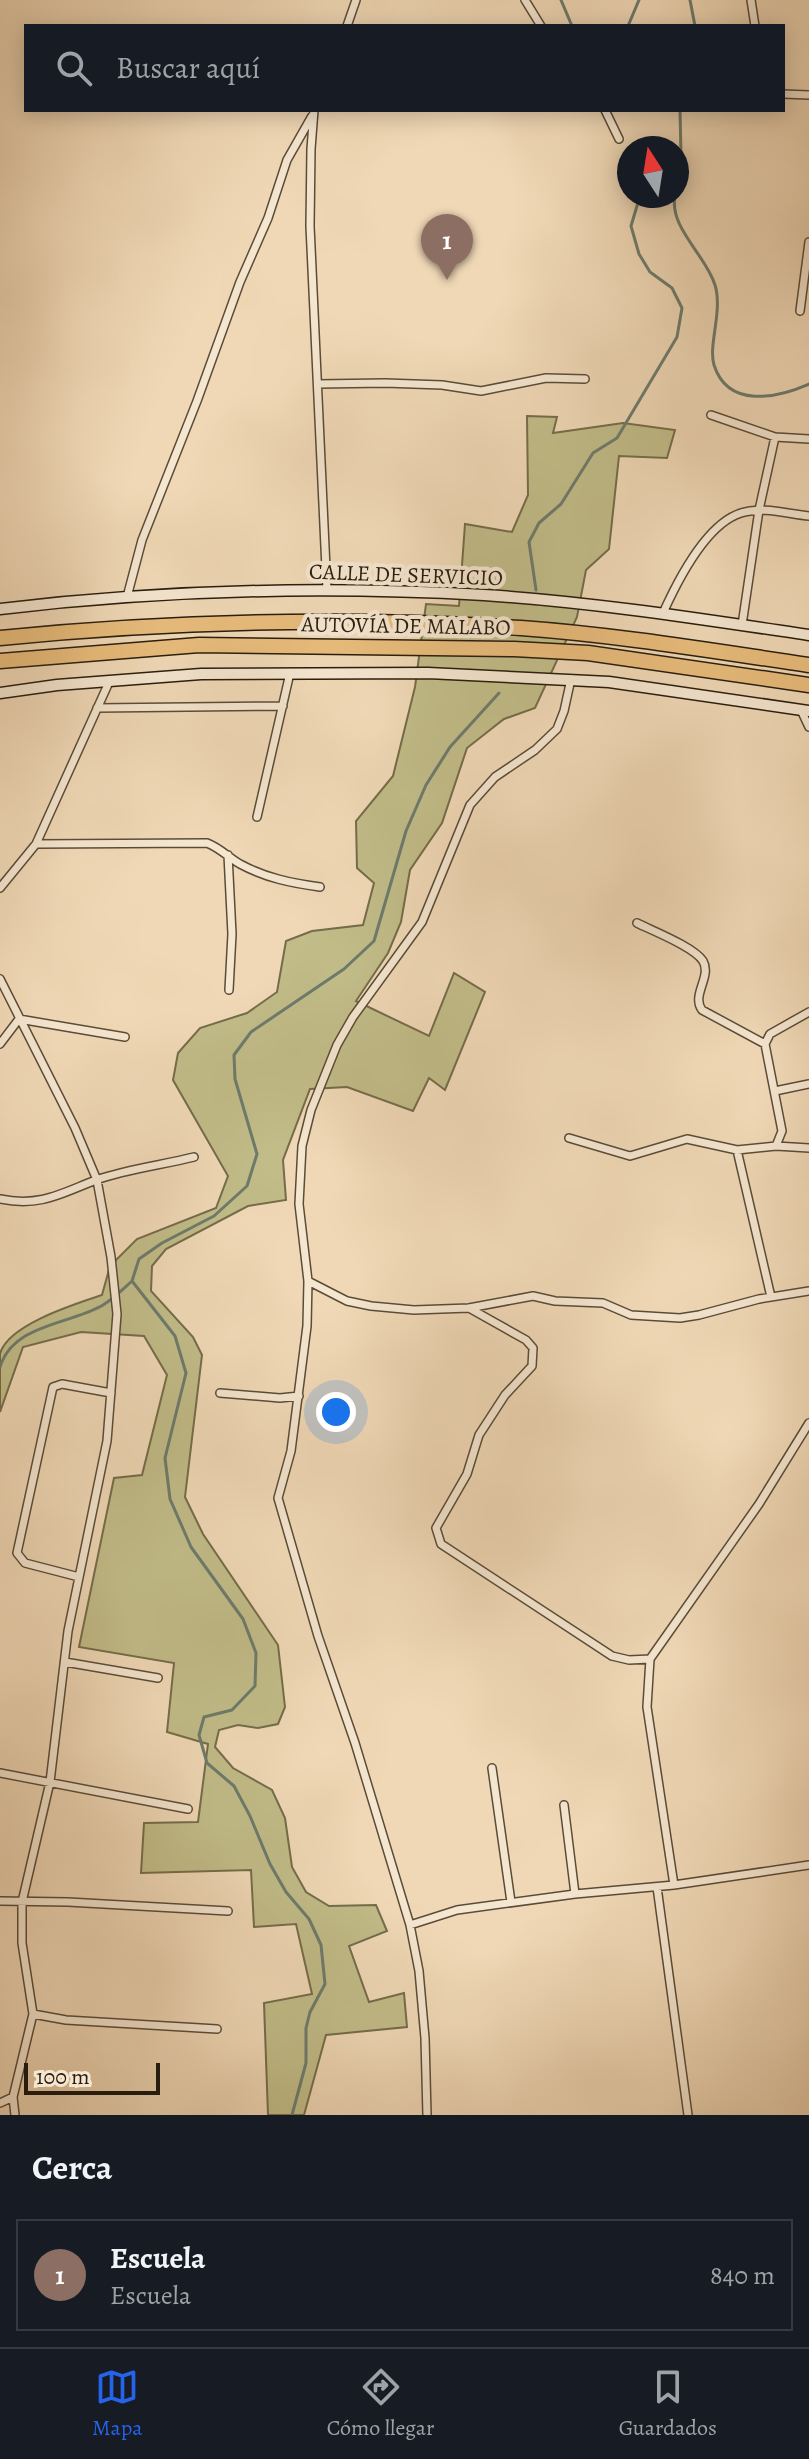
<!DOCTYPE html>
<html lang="es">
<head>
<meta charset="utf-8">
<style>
	:root { --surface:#171b24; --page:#242831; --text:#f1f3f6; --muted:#9ea1a6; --line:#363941; --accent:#2563eb }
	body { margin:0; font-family:Alegreya,serif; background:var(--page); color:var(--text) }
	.compass { position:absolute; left:617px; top:136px; width:72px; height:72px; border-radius:50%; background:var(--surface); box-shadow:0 4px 20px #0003; rotate:348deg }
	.scale { position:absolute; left:24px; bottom:20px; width:136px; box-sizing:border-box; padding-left:8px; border:4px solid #281d0e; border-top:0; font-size:22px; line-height:28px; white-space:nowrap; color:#281d0e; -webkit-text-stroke:6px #f5e6d0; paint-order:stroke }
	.you { position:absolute; left:336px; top:1412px; width:28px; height:28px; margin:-20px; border:6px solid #fff; border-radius:50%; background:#1a73e8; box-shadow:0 0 0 12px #1a73e833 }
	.badge { display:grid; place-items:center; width:52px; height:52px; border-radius:50%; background:var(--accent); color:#fff; font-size:26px; font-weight:700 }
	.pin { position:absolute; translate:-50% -66px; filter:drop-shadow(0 2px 4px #0008) }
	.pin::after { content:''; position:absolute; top:42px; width:28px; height:24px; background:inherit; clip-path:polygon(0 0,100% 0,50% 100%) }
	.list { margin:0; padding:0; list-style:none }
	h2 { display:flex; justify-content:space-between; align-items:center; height:104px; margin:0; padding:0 32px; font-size:34px }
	h2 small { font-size:26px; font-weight:400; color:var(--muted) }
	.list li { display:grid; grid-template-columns:52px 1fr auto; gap:24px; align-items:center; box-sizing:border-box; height:112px; margin:0 16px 16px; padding:0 16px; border:2px solid var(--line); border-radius:0px }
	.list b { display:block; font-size:30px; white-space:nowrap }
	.list p { margin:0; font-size:26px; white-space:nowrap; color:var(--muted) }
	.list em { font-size:26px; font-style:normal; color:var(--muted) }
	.icon { flex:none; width:44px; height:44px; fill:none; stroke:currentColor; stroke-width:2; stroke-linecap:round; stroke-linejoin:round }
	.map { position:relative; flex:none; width:809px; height:2115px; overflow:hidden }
	.search { position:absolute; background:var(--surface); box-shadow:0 4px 20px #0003; left:24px; right:24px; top:24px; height:88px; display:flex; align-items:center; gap:20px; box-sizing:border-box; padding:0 28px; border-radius:0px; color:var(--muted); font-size:30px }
	.sheet { height:232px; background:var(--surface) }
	nav { display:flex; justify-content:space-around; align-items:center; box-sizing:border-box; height:112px; border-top:2px solid var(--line); background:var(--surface); font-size:22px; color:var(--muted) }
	nav a { display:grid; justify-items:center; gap:4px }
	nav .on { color:var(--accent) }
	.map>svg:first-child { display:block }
	.green { fill:#c1bc88; stroke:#746c4b; stroke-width:2 }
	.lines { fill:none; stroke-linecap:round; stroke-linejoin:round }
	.stream { stroke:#6d7b6c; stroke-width:3 }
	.street-casing { stroke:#5a4c38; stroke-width:10 }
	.secondary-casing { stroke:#281d0e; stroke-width:13 }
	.highway-casing { stroke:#281d0e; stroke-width:17 }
	.street { stroke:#f5e6d0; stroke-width:7 }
	.secondary { stroke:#f5e6d0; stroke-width:10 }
	.highway { stroke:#e8bc7b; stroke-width:14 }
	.labels { text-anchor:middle; stroke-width:8; stroke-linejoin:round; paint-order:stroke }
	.street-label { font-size:22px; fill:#281d0e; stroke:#f5e6d0 }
</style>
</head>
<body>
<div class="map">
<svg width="809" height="2115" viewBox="0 0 809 2115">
	<rect width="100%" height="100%" fill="#f0d8b6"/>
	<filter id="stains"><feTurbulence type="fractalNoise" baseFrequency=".0025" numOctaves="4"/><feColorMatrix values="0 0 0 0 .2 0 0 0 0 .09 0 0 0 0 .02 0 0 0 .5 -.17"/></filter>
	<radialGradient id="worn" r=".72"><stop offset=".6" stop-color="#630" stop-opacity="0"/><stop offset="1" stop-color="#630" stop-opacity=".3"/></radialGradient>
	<path class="green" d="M527,416L557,417L553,433L623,423L675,430L667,458L619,456L609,549L586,570L577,617L535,708L504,719L467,748L442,823L410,870L401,922L388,953L356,1001L429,1036L454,973L485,992L445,1090L429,1078L413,1111L347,1087L310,1089L283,1160L286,1200L248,1206L166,1249L152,1266L151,1291L193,1337L202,1355L185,1497L203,1534L278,1645L285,1707L278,1724L258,1728L238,1725L219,1730L215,1747L233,1768L272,1790L285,1818L292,1867L306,1892L329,1906L376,1905L387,1931L349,1946L369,2002L404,1993L407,2027L326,2035L304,2115H268L264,2003L312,1994L296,1924L254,1927L251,1870L141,1873L144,1823L198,1822L208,1744L167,1732L174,1663L79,1647L114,1478L142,1475L167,1375L144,1336L81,1332L23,1347L0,1412C0,1394 0,1371 0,1354C7,1325 75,1304 102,1295L110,1266L137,1239L216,1208L228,1176L173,1080L178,1053L200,1028L247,1013L277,992L286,941L312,931L363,925L374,883L357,868L356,821L393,776L415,687L426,604L459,606L465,524L512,532L528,495Z"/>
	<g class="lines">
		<path class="stream" d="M561,0L572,26
			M690,0L695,26
			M628,26L639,0
			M677,187L681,156L680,110
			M675,196C669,228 706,255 715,285C723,311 708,345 714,365C728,409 777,398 809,384
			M536,590L529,542L539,523L561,504L593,453L617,438L677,337L682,308L672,288L650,272L639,254L631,226L640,196
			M0,1367C13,1324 69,1325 103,1305C113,1299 123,1289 132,1281
			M292,2115L306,2063V2028L310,2012L325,1984L321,1945L309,1919L286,1892L270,1864L250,1816L234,1786L207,1763L199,1735L204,1717L232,1710L255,1686L256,1653L243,1619L191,1547L170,1499L165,1458L186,1373L175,1336L132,1281L139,1259L162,1243L214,1216L247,1186L257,1154L235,1079L234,1055L251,1032L344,969L374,941L406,831L426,785L450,747L499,693"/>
		<defs>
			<path id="street" d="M525,0L541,26
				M751,0L755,26
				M347,26L356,0
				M783,94L809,95
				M314,110L311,149L310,226L327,590
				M605,110L619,139
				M800,311L809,242
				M318,384L385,383L442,385L481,391L546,378L585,379
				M711,415L775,437L809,439
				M127,597L142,540L197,401L240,282L268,218L287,160L312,116
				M663,613C677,582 706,524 741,513C762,506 788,514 809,516
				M742,625L759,510L775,437
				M97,708L283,706
				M801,710L809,727
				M257,817L290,673
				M36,844L207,843C220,848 228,857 240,864C266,878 291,883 320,887
				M228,855L232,934L229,990
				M0,888L36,844L110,680
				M637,923C653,931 694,947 703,961C712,977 691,995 702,1010L765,1044
				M0,979L75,1128L97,1180L111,1257L117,1314L107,1441L68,1631L50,1782L22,1902V1943L33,2014L13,2097L15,2115
				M19,1019L125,1037
				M0,1044L19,1019
				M775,1091L809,1084
				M569,1138L630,1156L687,1139L737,1150
				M776,1146L782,1131L765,1044L770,1034L809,1012
				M0,1199C40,1207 60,1194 96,1180C127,1169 162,1165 194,1157
				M308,1281L347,1301L371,1306L414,1310L469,1308L533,1296L555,1301L603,1303L631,1315L680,1318L699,1315L759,1299L809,1291
				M771,1297L737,1150L776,1146L809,1148
				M469,1308L526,1340L533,1348L532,1366L505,1395L479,1435L467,1474L436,1528L441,1544L612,1656L629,1660L650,1659
				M220,1393L280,1398L299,1396
				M79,1577L25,1563L17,1553L53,1387L62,1384L111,1393
				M65,1662L158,1678
				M492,1768L511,1902
				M0,1773L188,1809
				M564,1805L575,1894
				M674,1885L647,1707L650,1659L759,1504L809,1423
				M657,1887L688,2115
				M0,1901L68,1902L228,1911
				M410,1925L457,1910L575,1894L674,1885L809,1865
				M33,2014L66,2020L217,2029
				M0,2103L13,2097
				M427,2115L425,2038L419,1971L410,1925L355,1743L318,1636L278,1498L291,1451L307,1326L308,1281L299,1204L302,1146L311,1110L337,1045L353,1017L422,922L470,805L495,777L535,750L557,729L564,711L571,679"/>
			<path id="secondary" d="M0,609C160,590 323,586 484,595C593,602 701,619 809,635
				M0,693L57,685L201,674L428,673L609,682L809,711"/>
			<path id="highway" d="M0,638C172,621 347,617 521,628C618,635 713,651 809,665
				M0,661L199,645L514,649L588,653L809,685"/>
		</defs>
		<use href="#street" class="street-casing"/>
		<use href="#secondary" class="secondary-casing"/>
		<use href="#highway" class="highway-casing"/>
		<use href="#street" class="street"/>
		<use href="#secondary" class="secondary"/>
		<use href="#highway" class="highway"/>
	</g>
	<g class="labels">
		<g class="street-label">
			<text transform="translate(406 574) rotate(2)" y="8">CALLE DE SERVICIO</text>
			<text transform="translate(406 625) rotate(1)" y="8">AUTOVÍA DE MALABO</text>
		</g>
	</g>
	<rect width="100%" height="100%" filter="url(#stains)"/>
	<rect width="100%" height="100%" fill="url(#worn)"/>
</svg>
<svg class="compass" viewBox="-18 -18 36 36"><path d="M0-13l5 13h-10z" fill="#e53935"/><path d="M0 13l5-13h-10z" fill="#9ea1a6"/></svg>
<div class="scale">100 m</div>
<div class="you"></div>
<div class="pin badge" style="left:447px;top:280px;background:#8d6e63">1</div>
<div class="search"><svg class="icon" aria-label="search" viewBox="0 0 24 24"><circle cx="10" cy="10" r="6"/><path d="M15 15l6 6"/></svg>Buscar aquí</div>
</div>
<section class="sheet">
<h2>Cerca<small></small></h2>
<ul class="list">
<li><span class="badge" style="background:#8d6e63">1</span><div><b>Escuela</b><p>Escuela</p></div><em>840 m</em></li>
</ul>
</section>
<nav>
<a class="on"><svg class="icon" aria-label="map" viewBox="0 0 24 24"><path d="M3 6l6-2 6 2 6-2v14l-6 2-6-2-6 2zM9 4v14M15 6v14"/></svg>Mapa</a>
<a><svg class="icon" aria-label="directions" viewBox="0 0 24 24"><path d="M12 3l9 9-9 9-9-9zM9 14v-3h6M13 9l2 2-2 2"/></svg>Cómo llegar</a>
<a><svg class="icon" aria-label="saved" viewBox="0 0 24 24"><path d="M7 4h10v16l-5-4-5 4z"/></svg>Guardados</a>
</nav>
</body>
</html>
